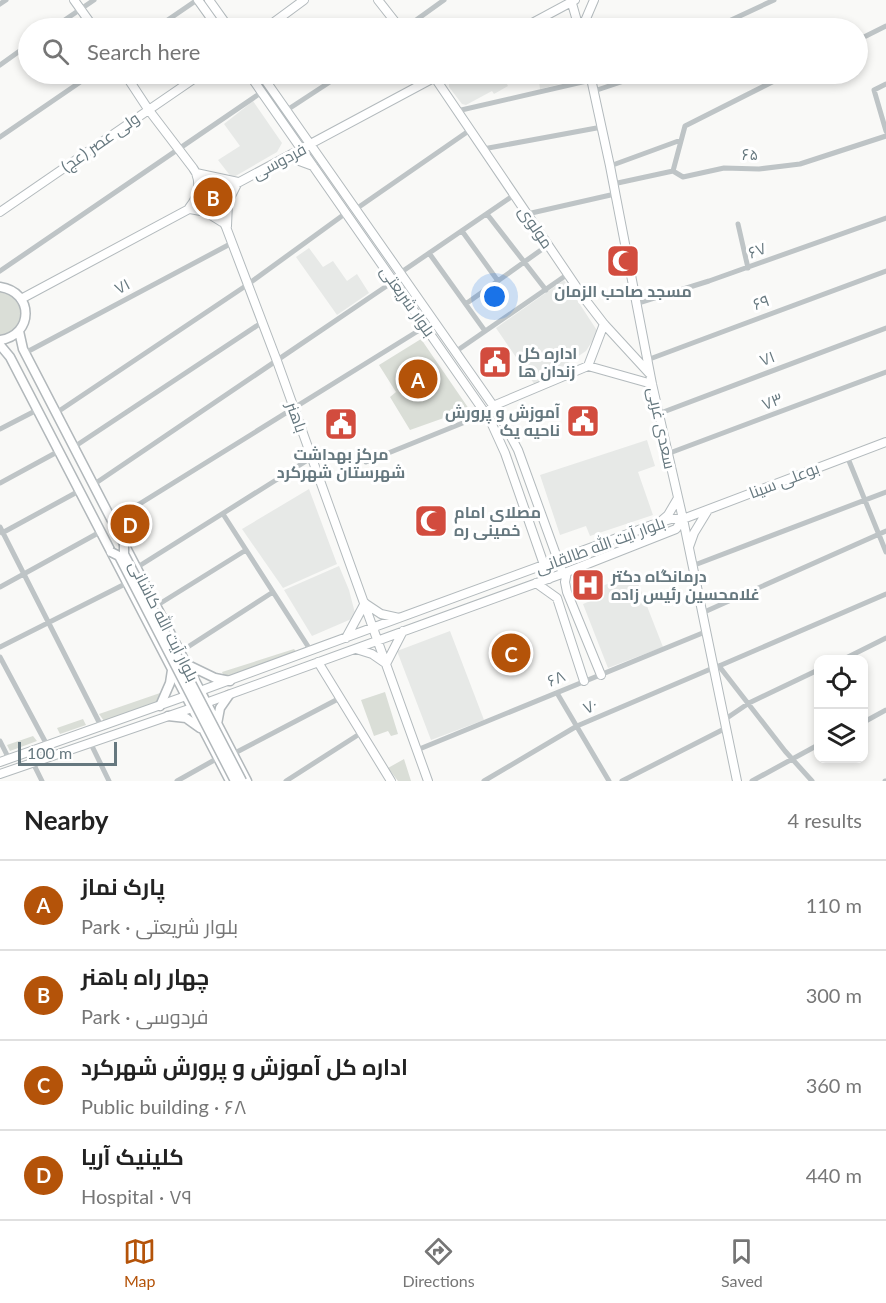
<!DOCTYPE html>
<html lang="en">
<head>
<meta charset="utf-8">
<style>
	:root { --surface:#fff; --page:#f6f6f6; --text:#222; --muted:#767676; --line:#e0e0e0; --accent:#b45309 }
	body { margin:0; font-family:Lato,Cairo,sans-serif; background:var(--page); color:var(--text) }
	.controls { position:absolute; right:18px; bottom:18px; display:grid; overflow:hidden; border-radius:12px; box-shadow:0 3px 9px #0003 }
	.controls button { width:54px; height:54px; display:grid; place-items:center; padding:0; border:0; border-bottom:2px solid var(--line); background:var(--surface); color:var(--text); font:30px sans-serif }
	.scale { position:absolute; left:18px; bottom:15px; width:99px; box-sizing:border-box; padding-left:6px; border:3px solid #66787f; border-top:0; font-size:16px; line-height:21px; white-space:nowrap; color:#66787f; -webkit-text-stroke:4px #fff; paint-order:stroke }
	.you { position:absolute; left:495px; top:297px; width:21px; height:21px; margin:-15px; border:4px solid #fff; border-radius:50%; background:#1a73e8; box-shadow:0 0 0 9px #1a73e833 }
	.badge { display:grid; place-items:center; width:39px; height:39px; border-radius:50%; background:var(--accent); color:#fff; font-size:20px; font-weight:700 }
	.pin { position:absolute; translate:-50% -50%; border:3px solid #fff; box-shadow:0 2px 6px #0006 }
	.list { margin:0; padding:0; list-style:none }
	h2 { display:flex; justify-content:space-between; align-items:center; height:78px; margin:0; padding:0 24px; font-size:26px }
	h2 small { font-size:20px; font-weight:400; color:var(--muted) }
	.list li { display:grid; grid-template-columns:39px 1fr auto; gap:18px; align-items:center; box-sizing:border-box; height:90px; padding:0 24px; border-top:2px solid var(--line) }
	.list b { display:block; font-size:22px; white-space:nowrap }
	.list p { margin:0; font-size:20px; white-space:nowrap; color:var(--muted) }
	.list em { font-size:20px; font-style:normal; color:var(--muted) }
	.icon { flex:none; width:33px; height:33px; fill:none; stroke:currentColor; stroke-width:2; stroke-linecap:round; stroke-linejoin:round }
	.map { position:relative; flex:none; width:886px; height:781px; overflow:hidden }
	.search { position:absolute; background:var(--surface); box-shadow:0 3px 9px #0003; left:18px; right:18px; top:18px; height:66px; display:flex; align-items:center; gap:15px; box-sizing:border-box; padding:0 21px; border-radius:33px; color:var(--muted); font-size:22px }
	.sheet { height:438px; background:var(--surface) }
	nav { display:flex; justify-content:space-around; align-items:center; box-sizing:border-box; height:84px; border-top:2px solid var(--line); background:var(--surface); font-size:16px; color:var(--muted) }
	nav a { display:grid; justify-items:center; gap:3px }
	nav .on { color:var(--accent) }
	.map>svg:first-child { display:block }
	.built { fill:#e7e9e7 }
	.green { fill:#daded7 }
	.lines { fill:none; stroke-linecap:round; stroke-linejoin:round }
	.secondary-casing { stroke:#b3babd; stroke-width:10 }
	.primary-casing { stroke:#b2b8bb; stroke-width:11 }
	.street { stroke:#bec4c6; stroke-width:5 }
	.secondary { stroke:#fff; stroke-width:8 }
	.primary { stroke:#fff; stroke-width:8 }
	.primary-bridge-casing { stroke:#b2b8bb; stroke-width:11; stroke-linecap:butt }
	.primary-bridge { stroke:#fff; stroke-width:8 }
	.labels { text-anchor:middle; stroke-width:6; stroke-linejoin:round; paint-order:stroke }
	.street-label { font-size:16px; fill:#66787f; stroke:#fff }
	.poi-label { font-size:16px; font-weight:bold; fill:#66787f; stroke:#fff; text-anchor:start }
</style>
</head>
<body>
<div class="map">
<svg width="886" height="781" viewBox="0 0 886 781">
	<rect width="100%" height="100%" fill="#f9f9f7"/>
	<path class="built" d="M560,18L569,23L570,28H545Z
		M458,74H502L508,86L494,94L492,91L466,105L462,104L449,87V78Z
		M538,74H581L582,79L540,89Z
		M253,101L282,143L277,152L232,178L218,160L240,146L224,124Z
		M309,248L323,267L333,261L347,281L357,274L369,293L337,315L296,257Z
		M564,280L598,332L586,351L535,385L496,328Z
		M647,440L655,466L638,472L653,515L590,536L586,526L560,535L540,475Z
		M309,489L337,564L283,588L242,529Z
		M339,566L349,590L356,617L312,636L284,590Z
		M634,573L663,647L608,668L583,604L603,596L600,587Z
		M450,631L484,720L431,740L397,651Z"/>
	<path class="green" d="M0,290C17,295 32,317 14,331C10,333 4,335 0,337Z
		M421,339L469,409L410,430L390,397L396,392L379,365Z
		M294,649L298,654L225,679L222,672Z
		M163,692L158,702L104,721L99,714Z
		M385,692L398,734L391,736L388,731L374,736L361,700Z
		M83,719L86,725L60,734L57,728Z
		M33,736L37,741L10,751L7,745Z
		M404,759L411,781H398L388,768Z"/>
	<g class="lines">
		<defs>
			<path id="secondary" d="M74,0L94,28
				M198,0L218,28
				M209,0L229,28
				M378,0L400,28
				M571,0L579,28
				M266,28L304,0
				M523,28L575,0
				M582,28L594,0
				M125,74L148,109L193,168L211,197L226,227L277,361L428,781
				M249,74L490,420L505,453L549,579
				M261,74L499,414L518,450L563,574
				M590,74L610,166L652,384L683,519L737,781
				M433,75L584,298L604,324L649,373
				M284,158L294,159L313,166
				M189,208C198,197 201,186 196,173L238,182
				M190,209L206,212L222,222
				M0,212L201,74
				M227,226L228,202L237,184
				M21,299L441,74
				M588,366L604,324
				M485,414L493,406L588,366L652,384
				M661,521L668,515L678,498
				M689,547L694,533L708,510
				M567,572L565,582L567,592L601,675
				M536,583L557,598L584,681
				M366,604L381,614L399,618
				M346,638L365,603
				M356,649L372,654L385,663
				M318,662L391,781
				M386,664L403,631
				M0,762L200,691L655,524L671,519H683L886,442
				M0,774L192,708L567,572L676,529L683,519"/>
			<path id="primary" d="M0,287C34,292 34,335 0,340
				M19,331L23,349L247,781
				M0,345L10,357L230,781
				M186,664L215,678L230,681
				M160,706L170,683L172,670
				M168,716L186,718L200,728
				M217,724L220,708L229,695"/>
		</defs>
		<use href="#secondary" class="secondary-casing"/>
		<use href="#primary" class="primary-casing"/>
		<path class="street" d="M0,4L6,0
			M53,28L94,0
			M156,28L197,0
			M405,28L444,0
			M714,28L774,0
			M858,40L886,26
			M0,65L28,45
			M886,84L874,90L886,131
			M594,91L627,80L639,74
			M287,110L342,74
			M457,111L591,80
			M0,137L92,74
			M483,149L602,127
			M610,166L681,140
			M673,171L685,126L788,74
			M613,184L673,171L683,177L724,168L759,169L800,164L886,136
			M356,209L470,130
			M487,214L546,290
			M527,214L615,194
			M738,224L748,268
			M462,231L498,281
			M429,253L485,331
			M0,271L262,92
			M400,273L514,195
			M467,303L548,245
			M635,304L709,281L886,218
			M455,352L568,274
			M25,353L232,243
			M647,360L886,271
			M56,413L247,285L346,213
			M658,414L886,328
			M0,429L37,410
			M74,447L261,323
			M667,454L886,372
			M847,456L886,552
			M366,462L485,414
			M0,483L59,451
			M93,485L394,281
			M223,514L311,651
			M112,521L426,326
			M0,527L101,726
			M2,533L79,491
			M692,566L886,492
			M136,568L311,458
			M0,587L100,532
			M156,606L246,550
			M702,613L886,531
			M0,647L127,583
			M180,652L273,592
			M0,657L47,745
			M842,660L886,638
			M719,666L886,594
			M719,666L785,751L812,781
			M557,693L609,781
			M724,720L749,703L818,670
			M864,722L886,710
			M0,741L9,759
			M90,742L109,781
			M417,750L705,632
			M233,754L340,698
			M33,763L42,781
			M177,781L218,758
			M286,781L361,733
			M484,781L577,726L713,668
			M622,781L726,728
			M752,781L818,745
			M885,781H886"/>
		<use href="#secondary" class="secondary"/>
		<use href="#primary" class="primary"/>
		<defs>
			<path id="primary-bridge" d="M124,544V554L242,781
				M111,552L119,556L235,781"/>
		</defs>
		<use href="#primary-bridge" class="primary-bridge-casing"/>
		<use href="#primary-bridge" class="primary-bridge"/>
	</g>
	<defs>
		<symbol id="mosque-square" viewBox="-11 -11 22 22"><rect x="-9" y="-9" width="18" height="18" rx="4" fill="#d24c3e" stroke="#fff"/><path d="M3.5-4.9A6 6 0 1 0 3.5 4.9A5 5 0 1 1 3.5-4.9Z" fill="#fff"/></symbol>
		<symbol id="civic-square" viewBox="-11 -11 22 22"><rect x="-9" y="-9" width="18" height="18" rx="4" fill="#d24c3e" stroke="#fff"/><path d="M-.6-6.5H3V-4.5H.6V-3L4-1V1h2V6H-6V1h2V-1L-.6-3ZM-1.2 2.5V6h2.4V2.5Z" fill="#fff"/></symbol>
		<symbol id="hospital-square" viewBox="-11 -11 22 22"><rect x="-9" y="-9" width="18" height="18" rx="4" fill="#d24c3e" stroke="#fff"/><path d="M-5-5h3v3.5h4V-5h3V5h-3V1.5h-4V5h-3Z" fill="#fff"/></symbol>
	</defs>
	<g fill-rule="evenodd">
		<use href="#mosque-square" x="604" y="242" width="38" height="38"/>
		<use href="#civic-square" x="476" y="343" width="38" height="38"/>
		<use href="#civic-square" x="564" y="402" width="38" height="38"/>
		<use href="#civic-square" x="322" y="405" width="38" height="38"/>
		<use href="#mosque-square" x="412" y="502" width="38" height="38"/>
		<use href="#hospital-square" x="569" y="566" width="38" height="38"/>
	</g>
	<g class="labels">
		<g class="street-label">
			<text transform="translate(100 142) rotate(-35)" y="6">ولی عصر (عج)</text>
			<text x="750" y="160">۶۵</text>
			<text transform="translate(279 161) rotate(-28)" y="6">فردوسی</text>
			<text transform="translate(536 227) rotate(56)" y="6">مولوی</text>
			<text transform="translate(757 250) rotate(-20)" y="6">۶۷</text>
			<text transform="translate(122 286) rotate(-28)" y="6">۷۱</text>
			<text transform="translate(408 301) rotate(55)" y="6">بلوار شریعتی</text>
			<text transform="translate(761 302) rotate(-20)" y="6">۶۹</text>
			<text transform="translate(767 358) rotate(-21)" y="6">۷۱</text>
			<text transform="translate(772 401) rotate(-21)" y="6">۷۳</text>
			<text transform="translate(297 417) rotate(70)" y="6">باهنر</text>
			<text transform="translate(662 428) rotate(78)" y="6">سعدی غربی</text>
			<text transform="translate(784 480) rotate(-21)" y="6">بوعلی سینا</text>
			<text transform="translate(600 545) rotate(-20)" y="6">بلوار آیت الله طالقانی</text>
			<text transform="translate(164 621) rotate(63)" y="6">بلوار آیت الله کاشانی</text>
			<text transform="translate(556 678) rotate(-23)" y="6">۶۸</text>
			<text transform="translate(590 706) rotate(-23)" y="6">۷۰</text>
		</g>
		<g class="poi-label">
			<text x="623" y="297" text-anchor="middle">مسجد صاحب الزمان</text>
			<text x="518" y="359">اداره کل<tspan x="518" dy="18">زندان ها</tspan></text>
			<text x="560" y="418" text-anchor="end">آموزش و پرورش<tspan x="560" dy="18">ناحیه یک</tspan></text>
			<text x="341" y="460" text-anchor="middle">مرکز بهداشت<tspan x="341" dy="18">شهرستان شهرکرد</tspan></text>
			<text x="454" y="518">مصلای امام<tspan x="454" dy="18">خمینی ره</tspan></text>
			<text x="611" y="582">درمانگاه دکتر<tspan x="611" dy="18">غلامحسین رئیس زاده</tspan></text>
		</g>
	</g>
</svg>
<div class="controls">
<button><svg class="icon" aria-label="locate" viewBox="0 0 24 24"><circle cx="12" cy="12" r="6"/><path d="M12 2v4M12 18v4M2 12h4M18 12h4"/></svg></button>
<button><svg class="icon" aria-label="layers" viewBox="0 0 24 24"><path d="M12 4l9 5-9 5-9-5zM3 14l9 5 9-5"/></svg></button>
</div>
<div class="scale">100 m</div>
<div class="you"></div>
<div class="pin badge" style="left:418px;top:379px">A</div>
<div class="pin badge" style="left:213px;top:197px">B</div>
<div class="pin badge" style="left:511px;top:653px">C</div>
<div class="pin badge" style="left:130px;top:524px">D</div>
<div class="search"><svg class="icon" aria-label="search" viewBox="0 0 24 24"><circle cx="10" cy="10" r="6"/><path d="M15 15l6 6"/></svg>Search here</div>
</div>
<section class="sheet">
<h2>Nearby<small>4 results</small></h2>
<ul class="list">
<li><span class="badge">A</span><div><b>پارک نماز</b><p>Park · بلوار شریعتی</p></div><em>110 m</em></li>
<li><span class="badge">B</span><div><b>چهار راه باهنر</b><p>Park · فردوسی</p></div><em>300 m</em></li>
<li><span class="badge">C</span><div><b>اداره کل آموزش و پرورش شهرکرد</b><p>Public building · ۶۸</p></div><em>360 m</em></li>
<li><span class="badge">D</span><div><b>کلینیک آریا</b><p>Hospital · ۷۹</p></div><em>440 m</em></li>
</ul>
</section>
<nav>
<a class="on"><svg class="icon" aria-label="map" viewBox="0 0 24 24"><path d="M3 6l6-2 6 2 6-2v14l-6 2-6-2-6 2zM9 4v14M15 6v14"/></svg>Map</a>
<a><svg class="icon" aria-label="directions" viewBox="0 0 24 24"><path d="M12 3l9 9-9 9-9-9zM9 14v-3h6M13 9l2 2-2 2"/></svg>Directions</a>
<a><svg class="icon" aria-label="saved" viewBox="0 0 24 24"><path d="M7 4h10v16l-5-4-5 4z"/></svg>Saved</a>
</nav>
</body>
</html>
